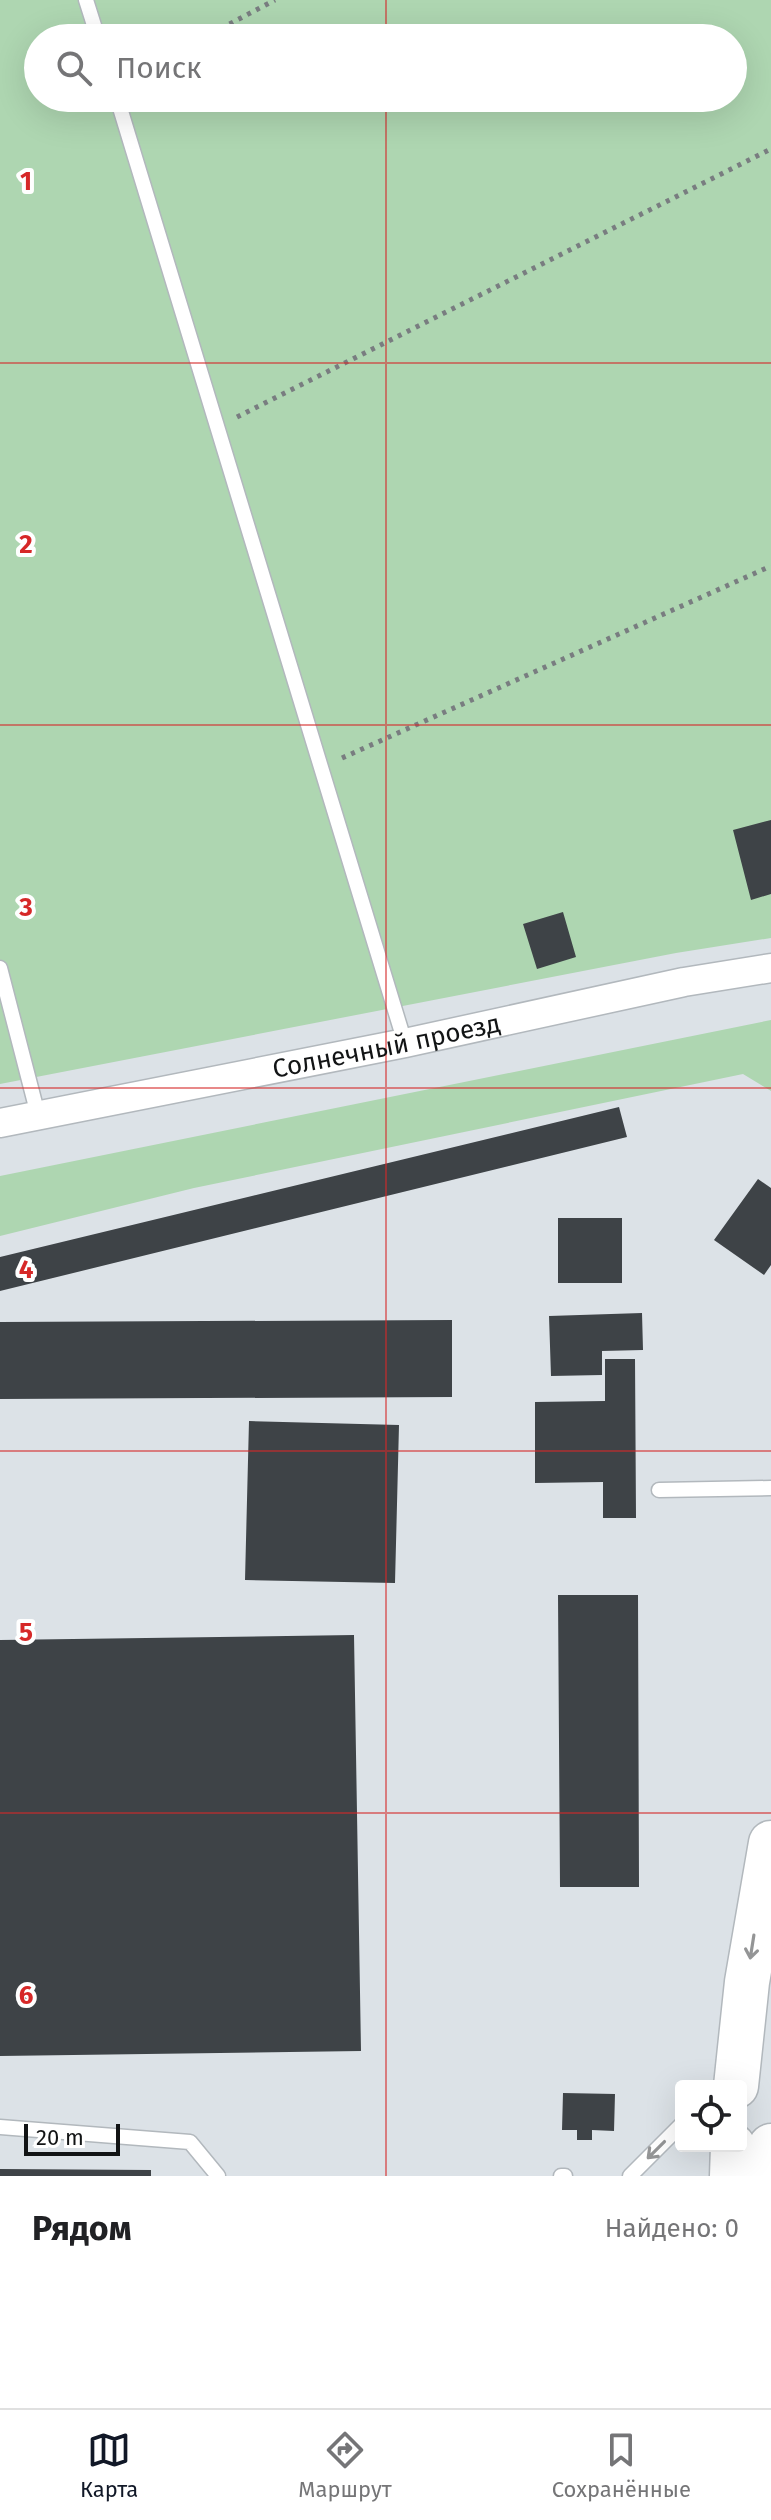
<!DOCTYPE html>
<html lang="ru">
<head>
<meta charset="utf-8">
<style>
	:root { --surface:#fff; --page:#f6f6f6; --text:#202124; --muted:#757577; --line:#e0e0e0; --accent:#111827 }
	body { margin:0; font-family:"Fira Sans",sans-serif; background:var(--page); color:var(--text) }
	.controls { position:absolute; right:24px; bottom:24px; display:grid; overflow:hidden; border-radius:8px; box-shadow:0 8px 32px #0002 }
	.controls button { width:72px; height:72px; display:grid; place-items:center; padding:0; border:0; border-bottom:2px solid var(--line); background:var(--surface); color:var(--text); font:40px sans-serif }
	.scale { position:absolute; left:24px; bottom:20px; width:96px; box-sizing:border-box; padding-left:8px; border:4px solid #121415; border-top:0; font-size:22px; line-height:28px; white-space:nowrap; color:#121415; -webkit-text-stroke:6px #fff; paint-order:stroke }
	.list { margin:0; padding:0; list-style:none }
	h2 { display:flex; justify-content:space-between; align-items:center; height:104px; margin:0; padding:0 32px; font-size:34px }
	h2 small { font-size:26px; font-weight:400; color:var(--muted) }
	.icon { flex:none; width:44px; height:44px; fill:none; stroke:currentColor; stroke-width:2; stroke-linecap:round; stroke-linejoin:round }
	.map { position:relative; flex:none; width:771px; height:2176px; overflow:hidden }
	.search { position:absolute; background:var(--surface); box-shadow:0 8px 32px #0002; left:24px; right:24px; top:24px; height:88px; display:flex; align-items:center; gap:20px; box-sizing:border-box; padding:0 28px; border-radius:44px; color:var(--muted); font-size:30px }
	.sheet { height:232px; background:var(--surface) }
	nav { display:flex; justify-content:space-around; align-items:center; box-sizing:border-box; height:112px; border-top:2px solid var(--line); background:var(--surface); font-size:22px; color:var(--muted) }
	nav a { display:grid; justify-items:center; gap:4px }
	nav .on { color:var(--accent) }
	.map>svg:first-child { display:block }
	.green { fill:#aed6b1; fill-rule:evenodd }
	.building { fill:#3e4347 }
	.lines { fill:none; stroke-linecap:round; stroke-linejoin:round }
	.lane-casing { stroke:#b2b8bd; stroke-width:17 }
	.street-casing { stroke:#b2b8bd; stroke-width:31 }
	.highway-casing { stroke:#b2b8bd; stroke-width:47 }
	.path { stroke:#797d80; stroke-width:5; stroke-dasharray:4 6; stroke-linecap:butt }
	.lane { stroke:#fff; stroke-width:14 }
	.street { stroke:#fff; stroke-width:28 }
	.highway { stroke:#fff; stroke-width:44 }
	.oneway { stroke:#949596 }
	.grid { fill:none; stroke:#d62828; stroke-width:2; stroke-opacity:0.55 }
	.labels { text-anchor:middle; stroke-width:8; stroke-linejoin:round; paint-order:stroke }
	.street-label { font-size:26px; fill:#121415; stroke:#fff }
	.grid-label { font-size:26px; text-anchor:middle; font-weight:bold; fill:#d62828; stroke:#fff; stroke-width:8; stroke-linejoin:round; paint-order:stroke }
</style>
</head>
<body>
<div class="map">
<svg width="771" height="2176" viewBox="0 0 771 2176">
	<rect width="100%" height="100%" fill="#dce2e7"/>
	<path class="green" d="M0,0H771V938L676,953L0,1084ZM38,38H733V98H38Z
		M771,1020V1091L743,1074L194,1188L0,1236V1176Z"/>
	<path class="building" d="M771,820V894L751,900L733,830Z
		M563,912L576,957L537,969L523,924Z
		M619,1107L627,1137L0,1291V1257Z
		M758,1179L771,1188V1265L764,1275L714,1240Z
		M558,1218H622V1283H558Z
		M642,1313L643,1350L602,1351V1375L551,1376L549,1316Z
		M452,1320V1397L0,1399V1322Z
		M605,1359H635L636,1518H603V1482L535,1483V1402L605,1401Z
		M249,1421L399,1425L395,1583L245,1580Z
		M558,1595H638L639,1887H560Z
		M354,1635L361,2051L0,2056V1640Z
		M563,2093L615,2094L614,2131L592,2130V2140H577V2130H562Z
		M0,2169L151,2170V2176H0Z"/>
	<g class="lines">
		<defs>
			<path id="lane" d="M86,0L98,38
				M117,98L405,1043
				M0,968L38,1115
				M659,1490L771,1488
				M0,2127L190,2142L218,2176
				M561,2176H565
				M630,2176L681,2125"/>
			<g id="street">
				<path id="s1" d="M0,1123L405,1043L684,982L771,968"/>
			</g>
			<path id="highway" d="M736,2086L747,1982L771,1843
				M732,2176L733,2146
				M769,2176L771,2146"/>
		</defs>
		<use href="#lane" class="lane-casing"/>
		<use href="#street" class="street-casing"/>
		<use href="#highway" class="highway-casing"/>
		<path class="path" d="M203,38L275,0
			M237,417L771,149
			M342,758L771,566"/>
		<use href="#lane" class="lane"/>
		<use href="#street" class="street"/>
		<use href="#highway" class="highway"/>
	</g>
	<defs><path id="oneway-shaft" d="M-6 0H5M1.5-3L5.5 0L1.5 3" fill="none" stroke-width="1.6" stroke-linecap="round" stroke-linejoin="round" transform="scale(2)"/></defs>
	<g class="oneway">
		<use href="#oneway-shaft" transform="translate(752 1947) rotate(99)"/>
		<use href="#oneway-shaft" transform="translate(656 2150) rotate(135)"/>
	</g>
	<path class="grid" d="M386,0V38M386,98V2176M0,363H771M0,725H771M0,1088H771M0,1451H771M0,1813H771"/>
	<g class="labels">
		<g class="street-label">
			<text dy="9" stroke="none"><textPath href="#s1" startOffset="394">Солнечный проезд</textPath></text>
		</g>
	</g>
	<g class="grid-label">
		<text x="26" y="190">1</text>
		<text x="26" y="553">2</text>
		<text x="26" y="916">3</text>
		<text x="26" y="1278">4</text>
		<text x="26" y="1641">5</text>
		<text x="26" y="2004">6</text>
	</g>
</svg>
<div class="controls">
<button><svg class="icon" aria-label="locate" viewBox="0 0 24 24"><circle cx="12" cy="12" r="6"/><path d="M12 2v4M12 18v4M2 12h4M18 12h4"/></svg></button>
</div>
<div class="scale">20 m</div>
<div class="search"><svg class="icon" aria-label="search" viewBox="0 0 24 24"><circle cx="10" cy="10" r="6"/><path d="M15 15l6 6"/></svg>Поиск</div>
</div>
<section class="sheet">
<h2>Рядом<small>Найдено: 0</small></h2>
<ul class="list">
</ul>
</section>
<nav>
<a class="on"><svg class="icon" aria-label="map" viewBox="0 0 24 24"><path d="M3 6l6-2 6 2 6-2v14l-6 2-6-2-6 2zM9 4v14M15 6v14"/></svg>Карта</a>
<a><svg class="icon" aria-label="directions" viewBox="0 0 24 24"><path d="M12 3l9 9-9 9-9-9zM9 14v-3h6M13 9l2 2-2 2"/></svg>Маршрут</a>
<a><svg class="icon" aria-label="saved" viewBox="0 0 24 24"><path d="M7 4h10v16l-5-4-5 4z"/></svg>Сохранённые</a>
</nav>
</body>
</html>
